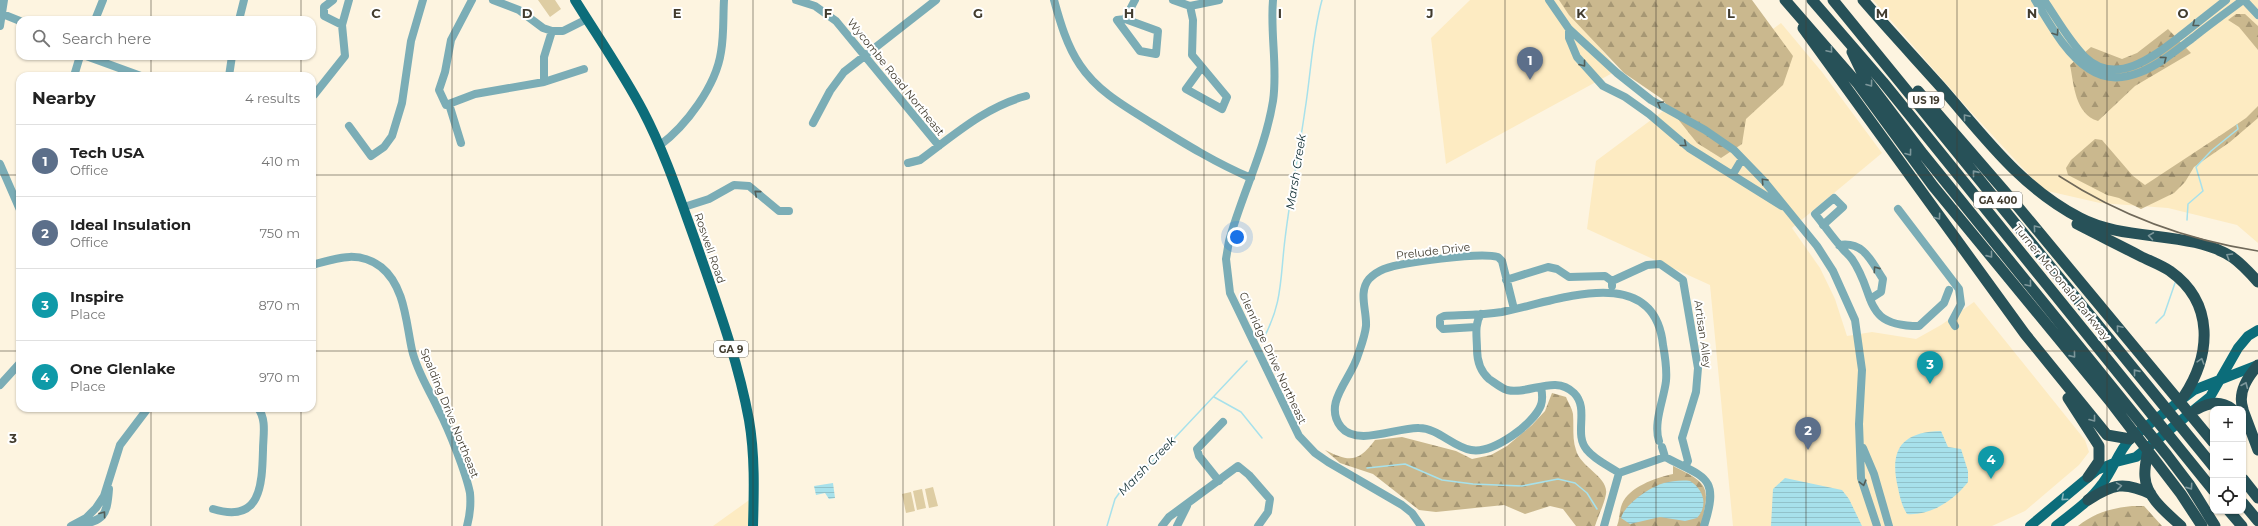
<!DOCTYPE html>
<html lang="en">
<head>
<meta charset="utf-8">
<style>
	:root { --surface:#fff; --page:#f6f6f6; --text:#222; --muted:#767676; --line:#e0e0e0; --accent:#216a75 }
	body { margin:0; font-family:Montserrat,sans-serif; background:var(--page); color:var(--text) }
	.controls { position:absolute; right:12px; bottom:12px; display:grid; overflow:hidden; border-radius:8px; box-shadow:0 1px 3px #0004 }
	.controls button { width:36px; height:36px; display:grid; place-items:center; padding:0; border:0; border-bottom:1px solid var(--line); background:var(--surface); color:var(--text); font:20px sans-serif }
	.you { position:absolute; left:1237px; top:237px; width:14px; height:14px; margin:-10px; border:3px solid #fff; border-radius:50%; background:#1a73e8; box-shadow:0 0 0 6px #1a73e833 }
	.badge { display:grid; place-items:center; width:26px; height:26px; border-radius:50%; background:var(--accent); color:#fff; font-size:13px; font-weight:700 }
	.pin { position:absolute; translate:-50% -33px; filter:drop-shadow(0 1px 2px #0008) }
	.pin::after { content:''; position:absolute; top:21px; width:14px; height:12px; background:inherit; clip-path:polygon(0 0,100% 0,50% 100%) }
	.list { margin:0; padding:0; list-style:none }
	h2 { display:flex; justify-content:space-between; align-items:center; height:52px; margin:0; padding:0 16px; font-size:17px }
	h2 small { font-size:13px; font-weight:400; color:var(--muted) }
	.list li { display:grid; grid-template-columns:26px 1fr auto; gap:12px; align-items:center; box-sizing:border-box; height:72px; padding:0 16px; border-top:1px solid var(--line) }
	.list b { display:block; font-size:15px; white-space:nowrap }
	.list p { margin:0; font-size:13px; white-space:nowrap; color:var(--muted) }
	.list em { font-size:13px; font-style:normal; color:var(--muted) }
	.icon { flex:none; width:22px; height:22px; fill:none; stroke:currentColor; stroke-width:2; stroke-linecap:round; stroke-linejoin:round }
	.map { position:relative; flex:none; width:2258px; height:526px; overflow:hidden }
	.search { position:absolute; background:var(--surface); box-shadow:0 1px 3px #0004; left:16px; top:16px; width:300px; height:44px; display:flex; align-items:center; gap:10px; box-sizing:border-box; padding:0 14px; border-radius:12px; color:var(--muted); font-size:15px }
	.panel { position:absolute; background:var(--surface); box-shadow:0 1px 3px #0004; left:16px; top:72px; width:300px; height:340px; border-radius:12px }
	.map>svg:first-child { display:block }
	.built { fill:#fdebc2 }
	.forest { fill:url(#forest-firs) }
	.garden { fill:#decda3 }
	.water { fill:url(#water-rules) }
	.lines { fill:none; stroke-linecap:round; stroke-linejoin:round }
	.stream { stroke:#a7e1eb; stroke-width:1.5 }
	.minor { stroke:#7badb6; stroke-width:8 }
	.major { stroke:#0c6d7a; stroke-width:10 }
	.highway { stroke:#275158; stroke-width:11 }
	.rail { stroke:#70695a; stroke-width:1.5 }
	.oneway { stroke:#535e58 }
	.oneway2 { stroke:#7d979b }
	.oneway3 { stroke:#86b6bc }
	.grid { fill:none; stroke:#423c2f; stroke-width:1; stroke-opacity:0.55 }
	.labels { text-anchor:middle; stroke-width:4; stroke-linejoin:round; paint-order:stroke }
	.shield { fill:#fff; stroke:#7b766d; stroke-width:1 }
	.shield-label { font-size:10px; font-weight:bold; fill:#423c2f }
	.street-label { font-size:11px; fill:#423c2f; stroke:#fff }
	.water-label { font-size:12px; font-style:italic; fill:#102e33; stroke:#fff }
	.grid-label { font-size:13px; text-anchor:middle; font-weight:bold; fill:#423c2f; stroke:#fff; stroke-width:4; stroke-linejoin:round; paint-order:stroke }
</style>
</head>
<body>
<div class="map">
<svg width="2258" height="526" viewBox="0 0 2258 526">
	<defs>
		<pattern id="forest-firs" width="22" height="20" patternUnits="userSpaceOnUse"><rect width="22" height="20" fill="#cab88e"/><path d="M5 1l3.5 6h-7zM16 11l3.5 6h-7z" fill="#a69774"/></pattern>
		<pattern id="water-rules" width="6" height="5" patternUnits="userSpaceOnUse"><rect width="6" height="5" fill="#a7e1eb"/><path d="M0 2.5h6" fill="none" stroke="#91c2ca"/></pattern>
	</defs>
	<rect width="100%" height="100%" fill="#fdf4e0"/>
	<path class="built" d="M1470,0H1562L1618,70L1446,164L1431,38Z
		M1873,0H2258V243L2237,225L2168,208L2100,203L2043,190L1970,111Z
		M1781,23L1822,72L1882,153L1792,228L1820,268L1835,299L1847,336L1872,332L1916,339L1941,325L1974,302L2085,440L2089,452L2079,465L2025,511L1992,526H1733L1710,285L1587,229L1596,161Z
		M752,498V526H713Z"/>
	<path class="forest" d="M1559,0H1752L1793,56L1783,85L1746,119L1742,144L1721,158L1697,143L1662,99L1624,73L1569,15Z
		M2236,14H2245L2258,26V50L2239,27L2228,20Z
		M2168,29L2191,53L2135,86L2098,121C2075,114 2074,85 2070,65L2091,47L2122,59L2137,53Z
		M2258,106V118L2230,142L2194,167L2185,182L2174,193L2141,209L2119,198L2107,195L2068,175L2066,168L2071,160L2095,139L2102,140L2133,176L2145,185L2224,133L2246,118Z
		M1552,393L1566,397C1568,402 1572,408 1573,414C1574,427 1572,438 1576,450C1580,467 1609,477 1606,494C1604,505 1598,516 1595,526H1576L1563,509L1550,506L1525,514L1504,505L1436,512L1419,510L1373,474L1340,463L1325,450C1349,462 1358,463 1375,440L1402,437L1456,451L1472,459L1491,455L1507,446L1532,425L1545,411Z
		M1673,466C1710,484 1710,487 1701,526H1617C1620,519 1619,511 1622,504C1629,487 1655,478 1673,474Z
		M2132,506H2144L2162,526H2078C2094,513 2112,508 2132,506Z"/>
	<path class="garden" d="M538,0H555L561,9L550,17Z
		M933,487L938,506L929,508L925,489Z
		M922,489L926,508L917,510L913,491Z
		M911,492L915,511L906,513L902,494Z"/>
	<path class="water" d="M1941,431L1948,447L1961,449L1968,471V482C1954,500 1931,516 1907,514C1902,506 1900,498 1898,488C1889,450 1901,432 1941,431Z
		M1785,478L1842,490L1849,499L1862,526H1771L1773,489Z
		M1690,481C1703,489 1709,505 1697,518L1685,521L1660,517L1630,524L1621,518C1625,504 1650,487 1664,483C1672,481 1682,480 1690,481Z
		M833,483L835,498L829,499L825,493L816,495L814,486Z"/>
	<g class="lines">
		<path class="stream" d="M2187,220L2188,204L2203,191L2196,167L2211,151L2238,129L2237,125
			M2156,323L2164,315L2175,283
			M1262,341C1283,304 1280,279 1285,239C1290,196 1299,153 1305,110C1311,73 1312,36 1322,0
			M1214,397L1241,412L1262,438
			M1367,468L1405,464L1442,480L1473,484L1522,486L1558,479L1575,483L1587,493L1597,509
			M1107,526L1115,499L1125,485L1152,462L1247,361"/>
		<path class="minor" d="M333,0L324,7V16L342,25
			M472,0L451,40L445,72L439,90L446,105L475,94L544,82L584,69
			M493,0L519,10L543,28L552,31H563L587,19
			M796,0L815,6L836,21L939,146
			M1054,0C1060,22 1067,46 1080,65C1098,92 1126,107 1153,124C1185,144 1216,163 1251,178
			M1173,0L1190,6
			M1273,0C1270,34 1278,68 1273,101C1265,150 1242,194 1229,241L1226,259L1230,293L1299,436L1315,453L1328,462L1402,505L1412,513L1421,526
			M1549,0L1569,29L1617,73L1651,100L1705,130L1734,150L1764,181L1817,246L1833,271L1855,320L1862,370L1859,424L1861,478L1877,526
			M2035,0C2050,24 2065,53 2089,69C2126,94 2166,58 2194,37C2210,24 2227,12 2243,0
			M2044,0C2057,19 2069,41 2085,57C2117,88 2157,54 2183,34C2197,23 2212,11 2226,0
			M2244,0L2258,15
			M0,13L20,21
			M1125,19L1158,31L1156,54L1140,51L1117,20Z
			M1125,19L1135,0
			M95,20L103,0
			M239,20L244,0
			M0,26L4,0
			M1569,29V38L1577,57L1603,86L1625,97L1649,114L1689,148L1782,206
			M86,56L141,76
			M1202,67L1186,89L1222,109L1227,97L1192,55L1193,20L1190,6L1219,0
			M74,76L80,56
			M229,76L232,56
			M544,82V57L552,31
			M314,95L345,56L342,25L349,0
			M449,104L461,143
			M813,123L830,91L844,72L936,0
			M349,126L371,156L384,147L392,136L402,103L411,41L423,0
			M659,146C686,126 716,86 721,52C724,35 723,17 724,0
			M908,163L920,160C954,135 985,107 1026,96
			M0,164L20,210
			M1733,174L1742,159
			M684,207L709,199L734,185L749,186L779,211H789
			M1898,209L1959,289L1961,304L1952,321L1955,326
			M1823,225L1843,207L1834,198L1815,214C1824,225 1832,237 1842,248C1845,252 1849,255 1852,259C1877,295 1861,326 1919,326L1944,303L1949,290
			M1839,245C1864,241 1871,261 1883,279L1881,292L1870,299
			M312,265C337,258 358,250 381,267C405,286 406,323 412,350C417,372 430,391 439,411C449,430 466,473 470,493C471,504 470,515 467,526
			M1506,280L1548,267L1557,269L1569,277L1605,276L1612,281V286
			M1612,281L1647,265L1660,264L1683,280L1698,368L1696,392L1682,438L1688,461L1685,467
			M1514,309L1502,261L1498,257C1480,252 1403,262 1384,269C1379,271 1373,275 1369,279C1358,292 1367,311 1366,326C1365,336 1361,346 1358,355C1352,378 1322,403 1341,427C1357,447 1397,427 1419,428C1438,428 1453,447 1471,450C1493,454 1534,424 1541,405C1543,399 1542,392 1541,387
			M1481,314C1474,324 1477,338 1477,349C1477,361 1480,371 1489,379C1495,383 1501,388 1507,390C1530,395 1555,374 1574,393C1590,409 1573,434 1587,450C1595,460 1609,466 1619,473
			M1476,327L1443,329L1440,326V318L1444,316C1463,315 1483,315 1502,312C1554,302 1654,260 1663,345C1665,356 1667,370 1666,381C1664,399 1653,423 1659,441
			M0,385L20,363
			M1662,447L1665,457
			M1863,448L1874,474L1889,526
			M1619,473L1665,457C1705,478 1720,476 1704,526
			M1219,481L1199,456L1197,449L1223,422
			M213,509C261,524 262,485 263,450C263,436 267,420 258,408
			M77,525C104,521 107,516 109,489
			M71,526L86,518L96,508L104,496L120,445L148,408
			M1162,526L1169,517L1238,466L1249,475L1270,499L1268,512L1258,526
			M1177,526L1187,506
			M1604,526L1619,473"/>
		<path class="major" d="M575,0C598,37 623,73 643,111C665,153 680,199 696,243C716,301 738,360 749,420C755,455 754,491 753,526
			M2030,526L2097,470L2116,462L2136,457L2210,397L2238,348L2248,336L2258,330
			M2056,526C2072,513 2090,501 2102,484C2113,470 2118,452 2130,439L2194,390L2258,365"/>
		<path class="highway" d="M1785,0L1858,84L1933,186L2109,400L2181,494L2202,526
			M1812,0L1883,82L2213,490
			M1833,0L2213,466
			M1863,0C1888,29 1914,57 1940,86C1983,135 2020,187 2080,218C2125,242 2190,230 2232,257C2242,264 2250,273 2258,282
			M1803,28L2025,334L2107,435L2130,439
			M1852,52L1863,75L1923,154L2167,455L2189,484L2215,526
			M1918,91L2014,202L2213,442
			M2077,224C2098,235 2119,245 2140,256C2150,261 2161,265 2170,271C2215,303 2211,355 2184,396
			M2068,398L2099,446V461L2088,477
			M2197,409C2209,403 2220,400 2232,409
			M2243,409C2237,392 2248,377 2258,365
			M2243,410L2258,450
			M2148,449C2147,457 2144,468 2145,477C2146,497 2167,513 2181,526
			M2243,479L2258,498
			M2088,500C2113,484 2124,481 2151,494
			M2243,503L2258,521
			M2229,511L2242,526"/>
		<path class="rail" d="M2059,176C2119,215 2187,240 2258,251"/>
	</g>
	<defs><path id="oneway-chevron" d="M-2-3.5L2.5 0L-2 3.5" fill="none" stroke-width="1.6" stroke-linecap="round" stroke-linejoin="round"/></defs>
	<g class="oneway">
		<use href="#oneway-chevron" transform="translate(2195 24) rotate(142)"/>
		<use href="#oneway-chevron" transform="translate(2056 33) rotate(56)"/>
		<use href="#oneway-chevron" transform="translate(2164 59) rotate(-37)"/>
		<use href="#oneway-chevron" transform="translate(1583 64) rotate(52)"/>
		<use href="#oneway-chevron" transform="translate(1660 104) rotate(-150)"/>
		<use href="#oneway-chevron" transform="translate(1684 144) rotate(39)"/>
		<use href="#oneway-chevron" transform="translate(1764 181) rotate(-133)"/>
		<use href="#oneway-chevron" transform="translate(757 193) rotate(-140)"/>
		<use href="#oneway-chevron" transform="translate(1876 269) rotate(-125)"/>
		<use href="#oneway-chevron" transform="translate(1863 483) rotate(75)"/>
		<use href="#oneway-chevron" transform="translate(103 514) rotate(-53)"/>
	</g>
	<g class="oneway2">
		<use href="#oneway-chevron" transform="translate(1830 50) rotate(50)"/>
		<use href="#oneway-chevron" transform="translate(1870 84) rotate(53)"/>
		<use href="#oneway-chevron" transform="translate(1966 117) rotate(-130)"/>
		<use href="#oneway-chevron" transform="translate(1909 153) rotate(53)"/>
		<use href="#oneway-chevron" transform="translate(1975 173) rotate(-129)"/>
		<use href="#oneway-chevron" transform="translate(1938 217) rotate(54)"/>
		<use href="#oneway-chevron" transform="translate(2036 228) rotate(-130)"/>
		<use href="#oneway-chevron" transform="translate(2151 236) rotate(-172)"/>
		<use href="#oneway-chevron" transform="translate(1990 255) rotate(51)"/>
		<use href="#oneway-chevron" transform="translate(2229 256) rotate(-149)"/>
		<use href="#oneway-chevron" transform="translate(2029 284) rotate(50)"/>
		<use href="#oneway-chevron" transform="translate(2119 328) rotate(-130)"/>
		<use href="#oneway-chevron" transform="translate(2073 355) rotate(51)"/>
		<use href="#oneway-chevron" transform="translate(2201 361) rotate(-73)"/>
		<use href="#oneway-chevron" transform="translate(2136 372) rotate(-129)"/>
		<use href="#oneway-chevron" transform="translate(2245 385) rotate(-67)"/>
		<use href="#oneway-chevron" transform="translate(2093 419) rotate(52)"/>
		<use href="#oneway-chevron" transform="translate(2119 486) rotate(-9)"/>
		<use href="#oneway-chevron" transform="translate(2190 487) rotate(55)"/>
	</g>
	<use class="oneway3" href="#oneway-chevron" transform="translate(2064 498) rotate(138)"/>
	<path class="grid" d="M151,0V20M301,0V20M452,0V526M602,0V526M753,0V526M903,0V526M1054,0V526M1204,0V526M1355,0V526M1505,0V526M1656,0V526M1806,0V526M1957,0V526M2107,0V526M151,56V76M301,56V76M0,175H20M312,175H2258M0,351H20M312,351H2258M151,408V526M301,408V526"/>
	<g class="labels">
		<g class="shield">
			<rect x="1908" y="92" width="36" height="16" rx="3"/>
			<rect x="1974" y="192" width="48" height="16" rx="3"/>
			<rect x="714" y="341" width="34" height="16" rx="3"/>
		</g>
		<g class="shield-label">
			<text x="1926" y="104">US 19</text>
			<text x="1998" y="204">GA 400</text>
			<text x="731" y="353">GA 9</text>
		</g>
		<g class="street-label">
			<text transform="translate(896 77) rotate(51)" y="4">Wycombe Road Northeast</text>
			<text transform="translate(710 248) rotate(71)" y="4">Roswell Road</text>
			<text transform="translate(1433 251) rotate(-7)" y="4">Prelude Drive</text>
			<text transform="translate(2062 282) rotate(51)" y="4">Turner McDonald Parkway</text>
			<text transform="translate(1703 334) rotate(82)" y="4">Artisan Alley</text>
			<text transform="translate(1273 358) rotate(65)" y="4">Glenridge Drive Northeast</text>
			<text transform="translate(450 413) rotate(68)" y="4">Spalding Drive Northeast</text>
		</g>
		<g class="water-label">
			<text transform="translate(1296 172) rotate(-81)" y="4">Marsh Creek</text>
			<text transform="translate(1147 466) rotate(-46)" y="4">Marsh Creek</text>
		</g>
	</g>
	<g class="grid-label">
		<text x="376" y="18">C</text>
		<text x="527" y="18">D</text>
		<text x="677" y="18">E</text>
		<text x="828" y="18">F</text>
		<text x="978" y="18">G</text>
		<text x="1129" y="18">H</text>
		<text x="1280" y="18">I</text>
		<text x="1430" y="18">J</text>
		<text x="1581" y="18">K</text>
		<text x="1731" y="18">L</text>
		<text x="1882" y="18">M</text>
		<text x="2032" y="18">N</text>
		<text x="2183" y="18">O</text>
		<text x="13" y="443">3</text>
	</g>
</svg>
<div class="controls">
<button>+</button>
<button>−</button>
<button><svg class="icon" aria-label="locate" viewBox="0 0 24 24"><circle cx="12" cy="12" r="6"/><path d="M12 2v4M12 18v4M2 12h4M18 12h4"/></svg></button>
</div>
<div class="you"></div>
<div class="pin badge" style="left:1530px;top:80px;background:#5c6f8a">1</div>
<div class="pin badge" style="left:1808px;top:450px;background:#5c6f8a">2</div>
<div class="pin badge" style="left:1930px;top:384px;background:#0f9aa8">3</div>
<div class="pin badge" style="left:1991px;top:479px;background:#0f9aa8">4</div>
<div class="search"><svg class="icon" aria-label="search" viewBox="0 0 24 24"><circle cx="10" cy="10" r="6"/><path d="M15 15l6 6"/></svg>Search here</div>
<section class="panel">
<h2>Nearby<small>4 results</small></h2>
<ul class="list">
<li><span class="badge" style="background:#5c6f8a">1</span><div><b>Tech USA</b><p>Office</p></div><em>410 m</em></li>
<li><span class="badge" style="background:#5c6f8a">2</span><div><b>Ideal Insulation</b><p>Office</p></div><em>750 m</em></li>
<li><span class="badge" style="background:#0f9aa8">3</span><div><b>Inspire</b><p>Place</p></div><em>870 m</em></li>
<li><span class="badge" style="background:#0f9aa8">4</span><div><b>One Glenlake</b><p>Place</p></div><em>970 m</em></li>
</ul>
</section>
</div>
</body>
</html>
